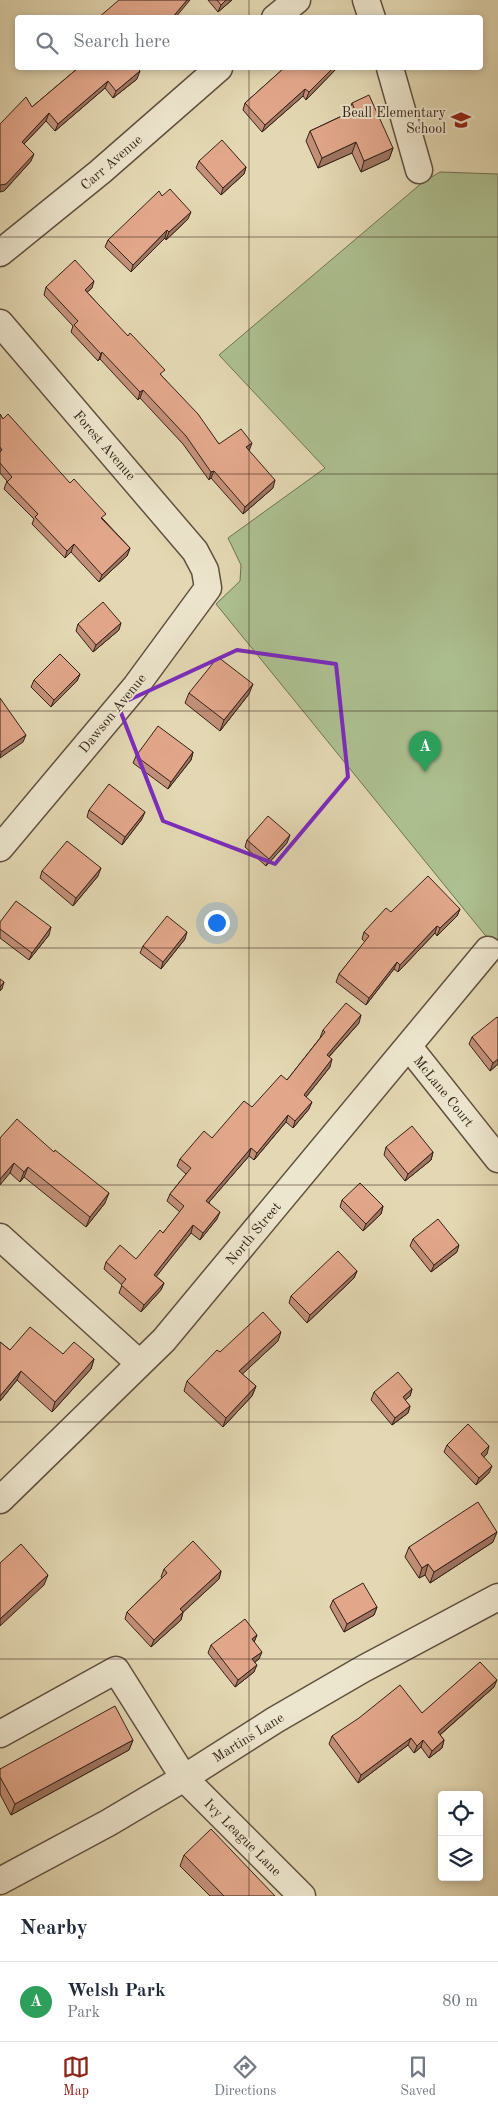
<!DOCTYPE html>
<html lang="en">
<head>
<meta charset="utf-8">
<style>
	:root { --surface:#fff; --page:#f6f6f7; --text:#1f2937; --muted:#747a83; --line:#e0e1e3; --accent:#8f2418 }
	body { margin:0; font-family:"Old Standard TT",serif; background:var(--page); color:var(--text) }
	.controls { position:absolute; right:15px; bottom:15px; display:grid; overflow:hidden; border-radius:5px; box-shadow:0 2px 8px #0003 }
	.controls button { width:45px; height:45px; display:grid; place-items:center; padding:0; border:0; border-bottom:1px solid var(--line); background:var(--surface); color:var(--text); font:25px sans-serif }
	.you { position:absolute; left:216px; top:922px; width:18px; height:18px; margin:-12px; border:4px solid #fff; border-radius:50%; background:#1a73e8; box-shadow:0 0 0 8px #1a73e833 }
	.badge { display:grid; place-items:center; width:32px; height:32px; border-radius:50%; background:var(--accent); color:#fff; font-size:16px; font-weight:700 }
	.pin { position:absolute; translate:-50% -41px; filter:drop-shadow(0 1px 2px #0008) }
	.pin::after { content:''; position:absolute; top:26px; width:18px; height:15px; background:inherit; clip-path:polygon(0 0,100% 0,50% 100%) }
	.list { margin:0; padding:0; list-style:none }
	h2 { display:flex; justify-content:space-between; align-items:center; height:65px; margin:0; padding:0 20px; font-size:21px }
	h2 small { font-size:16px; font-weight:400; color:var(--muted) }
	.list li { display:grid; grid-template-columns:32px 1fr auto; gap:15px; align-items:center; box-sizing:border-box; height:80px; padding:0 20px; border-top:1px solid var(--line) }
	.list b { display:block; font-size:19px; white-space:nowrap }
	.list p { margin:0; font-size:16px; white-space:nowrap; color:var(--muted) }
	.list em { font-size:16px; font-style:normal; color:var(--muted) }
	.icon { flex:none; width:28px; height:28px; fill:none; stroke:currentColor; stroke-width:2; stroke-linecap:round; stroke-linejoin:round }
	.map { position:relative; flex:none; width:498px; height:1896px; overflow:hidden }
	.search { position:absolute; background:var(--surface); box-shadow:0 2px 8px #0003; left:15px; right:15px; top:15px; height:55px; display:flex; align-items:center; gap:12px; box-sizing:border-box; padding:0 18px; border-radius:5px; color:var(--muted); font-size:19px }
	.sheet { height:145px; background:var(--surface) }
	nav { display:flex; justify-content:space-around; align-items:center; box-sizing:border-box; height:70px; border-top:1px solid var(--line); background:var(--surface); font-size:14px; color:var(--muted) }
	nav a { display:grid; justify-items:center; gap:2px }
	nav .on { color:var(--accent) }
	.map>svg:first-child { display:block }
	.green { fill:#adc091; stroke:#717156 }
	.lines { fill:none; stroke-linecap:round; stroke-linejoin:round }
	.minor-casing { stroke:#605040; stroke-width:29 }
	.minor { stroke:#ede6ce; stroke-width:26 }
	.wall { fill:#c29078; stroke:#35221a }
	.shaded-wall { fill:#9e7561; stroke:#35221a }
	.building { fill:#e2a78b; stroke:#35221a }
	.marked { fill:none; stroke:#7b2cbf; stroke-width:4; stroke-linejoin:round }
	.grid { fill:none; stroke:#35221a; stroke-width:1; stroke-opacity:0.55 }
	.labels { text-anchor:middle; stroke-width:4; stroke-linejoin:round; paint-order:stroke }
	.poi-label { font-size:14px; fill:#35221a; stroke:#ede6ce; text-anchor:end }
	.street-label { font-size:14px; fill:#35221a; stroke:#ede6ce }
</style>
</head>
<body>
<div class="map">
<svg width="498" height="1896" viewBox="0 0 498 1896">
	<rect width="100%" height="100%" fill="#e3d8b3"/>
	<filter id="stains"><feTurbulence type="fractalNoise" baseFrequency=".004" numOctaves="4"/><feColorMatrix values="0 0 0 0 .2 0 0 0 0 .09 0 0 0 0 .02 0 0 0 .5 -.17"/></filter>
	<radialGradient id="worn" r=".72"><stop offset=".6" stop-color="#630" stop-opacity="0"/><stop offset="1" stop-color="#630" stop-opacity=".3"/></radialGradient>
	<path class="green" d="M440,172L498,174V951L216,604L240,581L241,565L228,538L325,468L219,355L423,182Z"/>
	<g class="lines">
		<defs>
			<path id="minor" d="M366,0L372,18
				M275,18L297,0
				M390,68L419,170
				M0,253L100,172L219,68
				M0,323L195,551L205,570L208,588L136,686L0,848
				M409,1047L498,1159
				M0,1237L139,1363
				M0,1500L164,1340L488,950
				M0,1734L116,1670L184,1778L302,1896
				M0,1881L108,1823L184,1778L275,1720L363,1669L498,1597"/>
		</defs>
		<use href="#minor" class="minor-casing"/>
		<use href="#minor" class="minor"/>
	</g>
	<path class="wall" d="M208,0H232L218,12Z
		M78,68L137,79L113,98L105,88L55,131L46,121L24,144L31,161L4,191L32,107Z
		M283,68H337L306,100L303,96L262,132L243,110L245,103L282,70Z
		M352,103L393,148L389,159L361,172L352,153L318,168L306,141L310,131L348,113Z
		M199,161L246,167L244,174L221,195L196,168Z
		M162,196L188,219L166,240L165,238L131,272L105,247L108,240Z
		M46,287L92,288L87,292L162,376L219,444L249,451L273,488L243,514L211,478L209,480L183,444L140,398L138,400L100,359L98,361L71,332L73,326L44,295Z
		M0,414L3,419L104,520L130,548L127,556L99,582L71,552L65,558L32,524L34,519L4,489L7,481L0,473Z
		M78,624L119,630L93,652L76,631Z
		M80,674L77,681L51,707L31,687L34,680Z
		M189,693L249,694L220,731L185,703Z
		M193,752L191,760L168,789L133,763L136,756Z
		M89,810L142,819L122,845L87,817Z
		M247,840L287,843L266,866L245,847Z
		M42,871L98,876L73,906L40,878Z
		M460,909L457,916L437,936L435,933L398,972L394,969L366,1005L336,982L339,974L365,942L362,939L364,932L391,912Z
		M0,922L49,935L29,960L0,938Z
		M185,939L161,969L140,953L143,946Z
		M359,1023L329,1057L330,1067L306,1097L309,1109L293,1128L286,1122L254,1160L249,1156L209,1202L217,1219L200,1240L191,1233L156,1276L164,1283L161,1290L141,1312L119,1293L122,1285L104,1269L106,1262L136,1259L163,1233L180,1212L167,1201L170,1194L186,1174L177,1166L180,1159L212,1138L287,1080L320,1038L323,1030Z
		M472,1037L498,1064L490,1071L469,1044Z
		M0,1138L105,1203L86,1227L24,1177L20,1182L10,1173Z
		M386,1147L433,1152L431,1160L405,1181L384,1155Z
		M342,1200L383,1206L381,1214L363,1231L340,1207Z
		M413,1239L457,1252L431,1272L410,1246Z
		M357,1271L354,1278L307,1323L289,1303L291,1296Z
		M278,1341L242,1374L256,1386L252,1396L223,1427L184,1391L187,1381L220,1352Z
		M0,1342L10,1350L63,1354L94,1359L91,1369L52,1412L17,1380L0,1401Z
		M412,1389L410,1396L405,1400L410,1406L408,1413L392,1425L371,1400L374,1392Z
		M447,1445L487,1454L483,1457L489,1473L476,1485L444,1452Z
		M493,1542L430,1583L425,1575L419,1578L405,1557L409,1547Z
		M164,1569L221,1571L219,1579L183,1612L181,1620L151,1647L125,1619L127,1612L162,1578L161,1577Z
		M333,1600L377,1607L374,1615L344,1632L330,1607Z
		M257,1635L254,1642L259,1659L255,1662L254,1672L235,1687L208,1653L211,1645Z
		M494,1687L440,1735L444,1740L442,1748L429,1758L421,1747L414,1753L408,1745L358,1783L329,1744L332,1736L422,1713Z
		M133,1740L129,1750L11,1815L0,1794V1769Z
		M184,1855L275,1896H210L180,1866Z"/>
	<path class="shaded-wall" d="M187,0H190L175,18H172Z
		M226,0H232L218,12L221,5Z
		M333,68H337L306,100L309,92Z
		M140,71L137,79L113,98L116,91Z
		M108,81L105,88L55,131L58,124Z
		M305,89L303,96L262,132L265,125Z
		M49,113L46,121L19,149L22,142Z
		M356,142L352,153L318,168L322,158Z
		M393,148L389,159L361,172L364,161Z
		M34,154L31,161L4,191L0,192V185Z
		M246,167L244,174L221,195L223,188Z
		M191,212L188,219L166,240L169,232Z
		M167,230L165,238L131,272L133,265Z
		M94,281L92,288L82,297L85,290Z
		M102,352L100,359L98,361L101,354Z
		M143,390L140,398L138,400L140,392Z
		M252,443L249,451L246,447Z
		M214,471L211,478L209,480L211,472Z
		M275,480L273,488L243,514L245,507Z
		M74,544L71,552L65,558L67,551Z
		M130,548L127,556L99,582L102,575Z
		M121,623L119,630L93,652L96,645Z
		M80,674L77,681L51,707L54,700Z
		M253,684L249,694L220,731L224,720Z
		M26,735L23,742L0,758L1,752Z
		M193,752L191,760L168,789L171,782Z
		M145,812L142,819L122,845L125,837Z
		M290,835L287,843L266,866L269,859Z
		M101,868L98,876L73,906L76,898Z
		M460,909L457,916L437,936L440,928Z
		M437,926L435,933L398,972L400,965Z
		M51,927L49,935L29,960L32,953Z
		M187,932L185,939L161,969L163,962Z
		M397,962L394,969L366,1005L369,998Z
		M4,982L2,989L0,991V987Z
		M361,1015L359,1023L324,1062L327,1055Z
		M332,1059L330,1067L302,1102L304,1095Z
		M498,1059V1064L490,1071L493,1063Z
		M312,1102L309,1109L293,1128L295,1121Z
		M288,1115L286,1122L254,1160L257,1153Z
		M251,1148L249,1156L204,1208L206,1201Z
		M433,1152L431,1160L405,1181L408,1174Z
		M14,1163L10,1173L0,1185V1179Z
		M28,1167L24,1177L20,1182L24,1172Z
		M109,1193L105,1203L86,1227L90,1217Z
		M383,1206L381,1214L363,1231L366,1224Z
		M220,1212L217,1219L200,1240L203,1233Z
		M193,1225L191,1233L152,1282L154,1275Z
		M459,1245L457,1252L431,1272L434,1265Z
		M357,1271L354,1278L307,1323L310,1315Z
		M164,1283L161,1290L141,1312L144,1305Z
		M281,1332L278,1341L236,1380L239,1371Z
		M94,1359L91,1369L52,1412L55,1402Z
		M21,1371L17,1380L0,1401V1396Z
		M256,1386L252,1396L223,1427L226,1418Z
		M412,1389L410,1396L400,1404L403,1397Z
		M410,1406L408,1413L392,1425L395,1418Z
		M489,1446L487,1454L478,1462L481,1454Z
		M492,1466L489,1473L476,1485L479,1478Z
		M497,1532L493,1542L430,1583L434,1572Z
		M428,1564L425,1575L419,1578L422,1568Z
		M221,1571L219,1579L178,1617L180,1609Z
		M48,1575L44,1585L0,1626V1619Z
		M377,1607L374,1615L344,1632L347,1624Z
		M183,1612L181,1620L151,1647L154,1640Z
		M257,1635L254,1642L252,1639Z
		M262,1652L259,1659L249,1666L252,1659Z
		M257,1665L254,1672L235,1687L238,1680Z
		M497,1680L494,1687L435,1739L438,1732Z
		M411,1738L408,1745L358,1783L361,1775Z
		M133,1740L129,1750L11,1815L15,1804Z
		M423,1740L421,1747L414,1753L417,1746Z
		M444,1740L442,1748L429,1758L432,1751Z"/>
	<path class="building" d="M119,0H187L172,18H98Z
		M217,0H226L221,5Z
		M78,68H137L140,71L116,91L108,81L58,124L49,113L22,142L34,154L6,184L0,185V124L26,97L32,107Z
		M283,68H333L309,92L305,89L265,125L245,103L284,68Z
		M369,95L393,148L364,161L356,142L322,158L310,131L355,110L352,103Z
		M222,140L246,167L223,188L199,161Z
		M170,189L191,212L169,232L167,230L133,265L108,240L159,191L162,196Z
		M75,260L94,281L85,290L128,336L130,333L165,370L160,374L198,414L219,444L241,429L252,443L246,447L275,480L245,507L214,471L211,472L186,436L143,390L140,392L102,352L101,354L74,325L78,321L46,287Z
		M0,414L3,419L8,414L70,483L74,479L106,514L101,518L130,548L102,575L74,544L67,551L35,517L38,514L7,482L12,477L0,463V452L2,450L0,447Z
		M103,602L121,623L96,645L78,624Z
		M60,654L80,674L54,700L34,680Z
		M218,657L253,684L224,720L189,693Z
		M0,698L26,735L1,752L0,750Z
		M158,726L193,752L171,782L136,756Z
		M109,784L145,812L125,837L89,810Z
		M268,816L290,835L269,859L247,840Z
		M67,841L101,868L76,898L42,871Z
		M428,876L460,909L440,928L437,926L400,965L397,962L369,998L339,974L369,936L364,932L386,908L391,912Z
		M16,901L51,927L32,953L0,929V922Z
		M167,916L187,932L163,962L143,946Z
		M0,979L4,982L0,987Z
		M346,1003L361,1015L327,1055L332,1059L304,1095L312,1102L295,1121L288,1115L257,1153L251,1148L206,1201L220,1212L203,1233L193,1225L154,1275L164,1283L144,1305L121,1285L126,1279L106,1262L120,1245L136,1259L160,1230L163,1233L184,1206L170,1194L191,1168L180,1159L204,1131L212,1138L244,1101L252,1107L281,1075L287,1080L325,1032L323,1030Z
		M497,1017L498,1018V1059L493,1063L472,1037Z
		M17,1119L54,1152L55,1150L109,1193L90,1217L28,1167L24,1172L14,1163L0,1179V1138Z
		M412,1126L433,1152L408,1174L386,1147Z
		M360,1183L383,1206L366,1224L342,1200Z
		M438,1219L459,1245L434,1265L413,1239Z
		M338,1251L357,1271L310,1315L291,1296Z
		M263,1312L281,1332L239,1371L256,1386L226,1418L187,1381L217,1350L220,1352Z
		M30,1327L63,1354L74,1342L94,1359L55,1402L21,1371L0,1396V1342L10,1350Z
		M398,1372L412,1389L403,1397L410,1406L395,1418L374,1392Z
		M468,1424L489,1446L481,1454L492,1466L479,1478L447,1445Z
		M478,1502L497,1532L434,1572L428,1564L422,1568L409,1547Z
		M193,1541L221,1571L180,1609L183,1612L154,1640L127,1612L167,1573L164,1569Z
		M21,1544L48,1575L0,1619V1563Z
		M363,1583L377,1607L347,1624L333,1600Z
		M245,1619L257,1635L252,1639L262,1652L252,1659L257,1665L238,1680L211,1645Z
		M480,1662L497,1680L438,1732L444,1740L432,1751L423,1740L417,1746L411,1738L361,1775L332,1736L359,1718L400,1685L422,1713Z
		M115,1706L133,1740L15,1804L0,1777V1769Z
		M211,1829L275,1896H224L184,1855Z"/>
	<path class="marked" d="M237,650L336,664L348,777L275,864L163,821L118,705Z"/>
	<path class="grid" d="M249,0V18M249,68V1896M0,237H498M0,474H498M0,711H498M0,948H498M0,1185H498M0,1422H498M0,1659H498"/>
	<defs>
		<symbol id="school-bare" viewBox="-9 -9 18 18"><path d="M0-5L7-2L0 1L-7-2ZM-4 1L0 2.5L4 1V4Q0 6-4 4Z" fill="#8f2418" stroke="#ede6ce" stroke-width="2.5" paint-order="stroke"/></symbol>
	</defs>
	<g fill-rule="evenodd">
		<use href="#school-bare" x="447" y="106" width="28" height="28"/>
	</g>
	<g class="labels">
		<g class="poi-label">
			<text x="446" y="117">Beall Elementary<tspan x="446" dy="16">School</tspan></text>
		</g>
		<g class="street-label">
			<text transform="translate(111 162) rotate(-41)" y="5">Carr Avenue</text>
			<text transform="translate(105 445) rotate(49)" y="5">Forest Avenue</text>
			<text transform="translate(112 713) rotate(-51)" y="5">Dawson Avenue</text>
			<text transform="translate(444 1091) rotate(51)" y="5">McLane Court</text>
			<text transform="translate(253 1233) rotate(-50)" y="5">North Street</text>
			<text transform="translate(248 1737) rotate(-32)" y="5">Martins Lane</text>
			<text transform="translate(243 1837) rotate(45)" y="5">Ivy League Lane</text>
		</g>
	</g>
	<rect width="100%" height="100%" filter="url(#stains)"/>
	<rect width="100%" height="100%" fill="url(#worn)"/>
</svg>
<div class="controls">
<button><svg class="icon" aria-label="locate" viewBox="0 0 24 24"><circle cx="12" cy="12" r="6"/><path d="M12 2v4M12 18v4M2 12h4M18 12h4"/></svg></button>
<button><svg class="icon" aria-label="layers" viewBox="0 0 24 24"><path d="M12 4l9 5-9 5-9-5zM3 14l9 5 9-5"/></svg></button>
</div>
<div class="you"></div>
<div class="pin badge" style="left:425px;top:772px;background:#2e9e5b">A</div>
<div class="search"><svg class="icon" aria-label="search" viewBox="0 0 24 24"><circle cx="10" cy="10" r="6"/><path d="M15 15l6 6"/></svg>Search here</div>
</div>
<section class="sheet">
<h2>Nearby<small></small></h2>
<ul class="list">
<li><span class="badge" style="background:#2e9e5b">A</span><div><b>Welsh Park</b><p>Park</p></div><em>80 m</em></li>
</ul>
</section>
<nav>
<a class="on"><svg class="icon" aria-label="map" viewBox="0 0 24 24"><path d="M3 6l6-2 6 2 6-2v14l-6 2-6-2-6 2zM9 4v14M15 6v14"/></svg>Map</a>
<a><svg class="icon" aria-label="directions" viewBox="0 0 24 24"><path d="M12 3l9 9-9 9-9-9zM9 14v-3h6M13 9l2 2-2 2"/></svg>Directions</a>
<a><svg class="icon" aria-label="saved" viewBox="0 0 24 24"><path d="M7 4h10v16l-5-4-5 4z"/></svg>Saved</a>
</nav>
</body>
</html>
